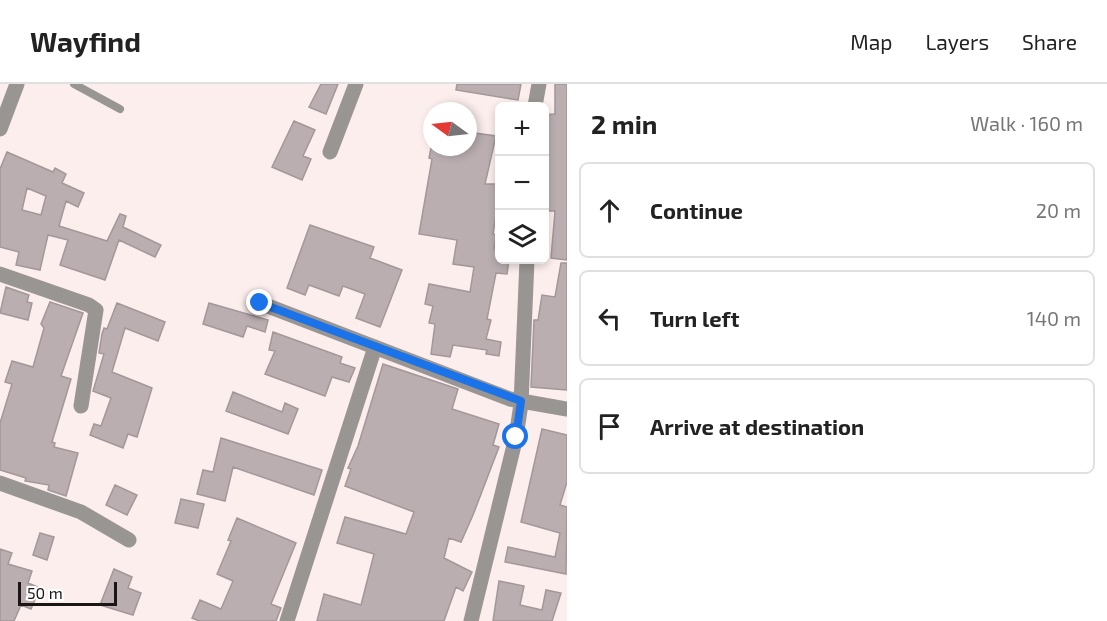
<!DOCTYPE html>
<html lang="en">
<head>
<meta charset="utf-8">
<style>
	:root { --surface:#fff; --page:#f6f6f6; --text:#222; --muted:#767676; --line:#e0e0e0 }
	body { margin:0; font-family:"Exo 2",sans-serif; background:var(--page); color:var(--text) }
	.controls { position:absolute; right:18px; top:18px; display:grid; overflow:hidden; border-radius:9px; box-shadow:0 3px 9px #0003 }
	.controls button { width:54px; height:54px; display:grid; place-items:center; padding:0; border:0; border-bottom:2px solid var(--line); background:var(--surface); color:var(--text); font:30px sans-serif }
	.compass { position:absolute; left:423px; top:18px; width:54px; height:54px; border-radius:50%; background:var(--surface); box-shadow:0 3px 9px #0003; rotate:285deg }
	.scale { position:absolute; left:18px; bottom:15px; width:99px; box-sizing:border-box; padding-left:6px; border:3px solid #1b1616; border-top:0; font-size:16px; line-height:21px; white-space:nowrap; color:#1b1616; -webkit-text-stroke:4px #fff; paint-order:stroke }
	.stop { position:absolute; width:18px; height:18px; margin:-14px; border:4px solid #1a73e8; border-radius:50%; background:#fff }
	.stop.end { background:#1a73e8; border-color:#fff; box-shadow:0 2px 6px #0008 }
	.list { margin:0; padding:0; list-style:none }
	h2 { display:flex; justify-content:space-between; align-items:center; height:78px; margin:0; padding:0 24px; font-size:26px }
	h2 small { font-size:20px; font-weight:400; color:var(--muted) }
	.list li { display:grid; grid-template-columns:39px 1fr auto; gap:18px; align-items:center; box-sizing:border-box; height:96px; margin:0 12px 12px; padding:0 12px; border:2px solid var(--line); border-radius:9px }
	.list b { display:block; font-size:22px; white-space:nowrap }
	.list em { font-size:20px; font-style:normal; color:var(--muted) }
	.icon { flex:none; width:33px; height:33px; fill:none; stroke:currentColor; stroke-width:2; stroke-linecap:round; stroke-linejoin:round }
	.map { position:relative; flex:none; width:567px; height:537px; overflow:hidden }
	header { display:flex; align-items:center; gap:36px; box-sizing:border-box; height:84px; padding:0 30px; background:var(--surface); border-bottom:2px solid var(--line) }
	header strong { font-size:28px }
	nav { display:flex; gap:33px; margin-inline-start:auto; font-size:21px }
	main { display:flex }
	aside { flex:1; background:var(--surface) }
	.map>svg:first-child { display:block }
	.building { fill:#baaeb1; stroke:#a3979a; stroke-width:1.5; fill-rule:evenodd }
	.lines { fill:none; stroke-linecap:round; stroke-linejoin:round }
	.service { stroke:#999592; stroke-width:8 }
	.minor { stroke:#999592; stroke-width:15 }
	.route { stroke:#1a73e8; stroke-width:8 }
</style>
</head>
<body>
<header>
<strong>Wayfind</strong>
<nav><a>Map</a><a>Layers</a><a>Share</a></nav>
</header>
<main>
<div class="map">
<svg width="567" height="537" viewBox="0 0 567 537">
	<rect width="100%" height="100%" fill="#fbeeec"/>
	<path class="building" d="M321,0H338L326,30L309,23Z
		M457,0H521L518,16L456,6Z
		M555,0H567V176L551,174L555,127H547L544,31L555,30Z
		M294,37L315,46L303,72L311,75L302,96L272,83Z
		M468,48L496,52L485,100H500V125H497L493,150L496,151L494,165L500,166V176H509L507,190L496,189L487,235L491,236L486,255L501,258L499,272L486,270L487,266L453,261L450,273L431,270L435,240L429,239L433,222L425,220L429,200L470,208L474,183L453,180L457,156L419,150L432,75L429,74L431,64L468,63Z
		M7,68L53,88L55,84L66,90L62,99L84,109L78,123L66,117L59,142L107,157L120,130L126,132L123,143L161,161L155,173L119,156L105,196L60,181L68,156L48,151L40,186L16,181L19,168L0,163V85ZM27,104L46,112L41,131L22,126Z
		M310,141L374,163L370,174L402,186L380,243L356,234L365,210L343,202L339,212L309,201L305,211L287,204Z
		M561,179H567V306L531,303L534,236H538L542,211L555,213Z
		M6,203L29,211L27,218L32,219L28,236L0,229Z
		M50,218L83,229L61,292L71,295L52,358L55,359L54,363L78,369L66,412L48,406L49,401L25,397L26,394L0,386V339L12,300L5,298L12,277L33,283L44,244L41,240Z
		M117,219L165,238L158,257L125,244L112,288L152,304L137,353L128,350L123,364L90,351L94,340L101,342L111,314L93,307L104,270L99,269L102,250L104,244L107,245Z
		M209,219L268,236L265,248L247,242L243,253L203,240Z
		M273,248L342,273L340,279L355,284L349,298L332,293L325,312L265,290L275,267L269,266Z
		M383,280L458,305L452,325L499,340L493,361L499,363L473,431L461,458L449,454L444,474L472,488L463,507L456,503L444,537H317L324,510L361,521L374,470L337,459L345,433L406,450L414,428L345,402L351,385L348,384L358,362Z
		M233,308L282,328L285,319L298,325L288,350L226,327Z
		M542,345L567,351V398L560,421L567,423L566,490L505,478L508,463L555,473L560,449L521,438Z
		M221,354L322,386L314,411L233,383L225,417L197,410L203,386L213,388Z
		M115,401L137,411L127,431L106,421Z
		M181,415L204,420L198,444L175,439Z
		M237,434L296,459L271,520L281,524L276,537H199L192,534L200,516L221,525L233,497L217,490L231,457L228,456Z
		M40,449L54,453L47,476L33,471Z
		M0,465L12,469L8,480L32,487L28,499L40,504L31,525L21,521L14,537H0Z
		M114,485L132,493L128,504L141,509L133,531L100,521Z
		M499,497L524,502L520,521L542,526L546,506L561,509L552,537H493Z"/>
	<g class="lines">
		<path class="service" d="M74,0L120,25"/>
		<path class="minor" d="M535,22L539,0
			M0,45L17,0
			M330,68L356,0
			M0,190L89,221L96,226L81,322
			M260,219L510,315L567,325
			M0,399L81,428L129,456
			M287,537L375,263
			M471,537L516,353L521,320L527,176"/>
	</g>
	<g class="lines">
		<path class="route" d="M260,219L521,317L516,353"/>
	</g>
</svg>
<div class="controls">
<button>+</button>
<button>−</button>
<button><svg class="icon" aria-label="layers" viewBox="0 0 24 24"><path d="M12 4l9 5-9 5-9-5zM3 14l9 5 9-5"/></svg></button>
</div>
<svg class="compass" viewBox="-18 -18 36 36"><path d="M0-13l5 13h-10z" fill="#e53935"/><path d="M0 13l5-13h-10z" fill="#767676"/></svg>
<div class="scale">50 m</div>
<div class="stop" style="left:516px;top:353px"></div>
<div class="stop end" style="left:260px;top:219px"></div>
</div>
<aside>
<h2>2 min<small>Walk · 160 m</small></h2>
<ul class="list">
<li><svg class="icon" aria-label="ahead" viewBox="0 0 24 24"><path d="M12 20V5M6 11l6-6 6 6"/></svg><div><b>Continue</b></div><em>20 m</em></li>
<li><svg class="icon" aria-label="left" viewBox="0 0 24 24"><path d="M17 20v-9H6M10 6l-5 5 5 5"/></svg><div><b>Turn left</b></div><em>140 m</em></li>
<li><svg class="icon" aria-label="arrive" viewBox="0 0 24 24"><path d="M6 21V4h12l-3 4 3 4H6"/></svg><div><b>Arrive at destination</b></div></li>
</ul>
</aside>
</main>
</body>
</html>
